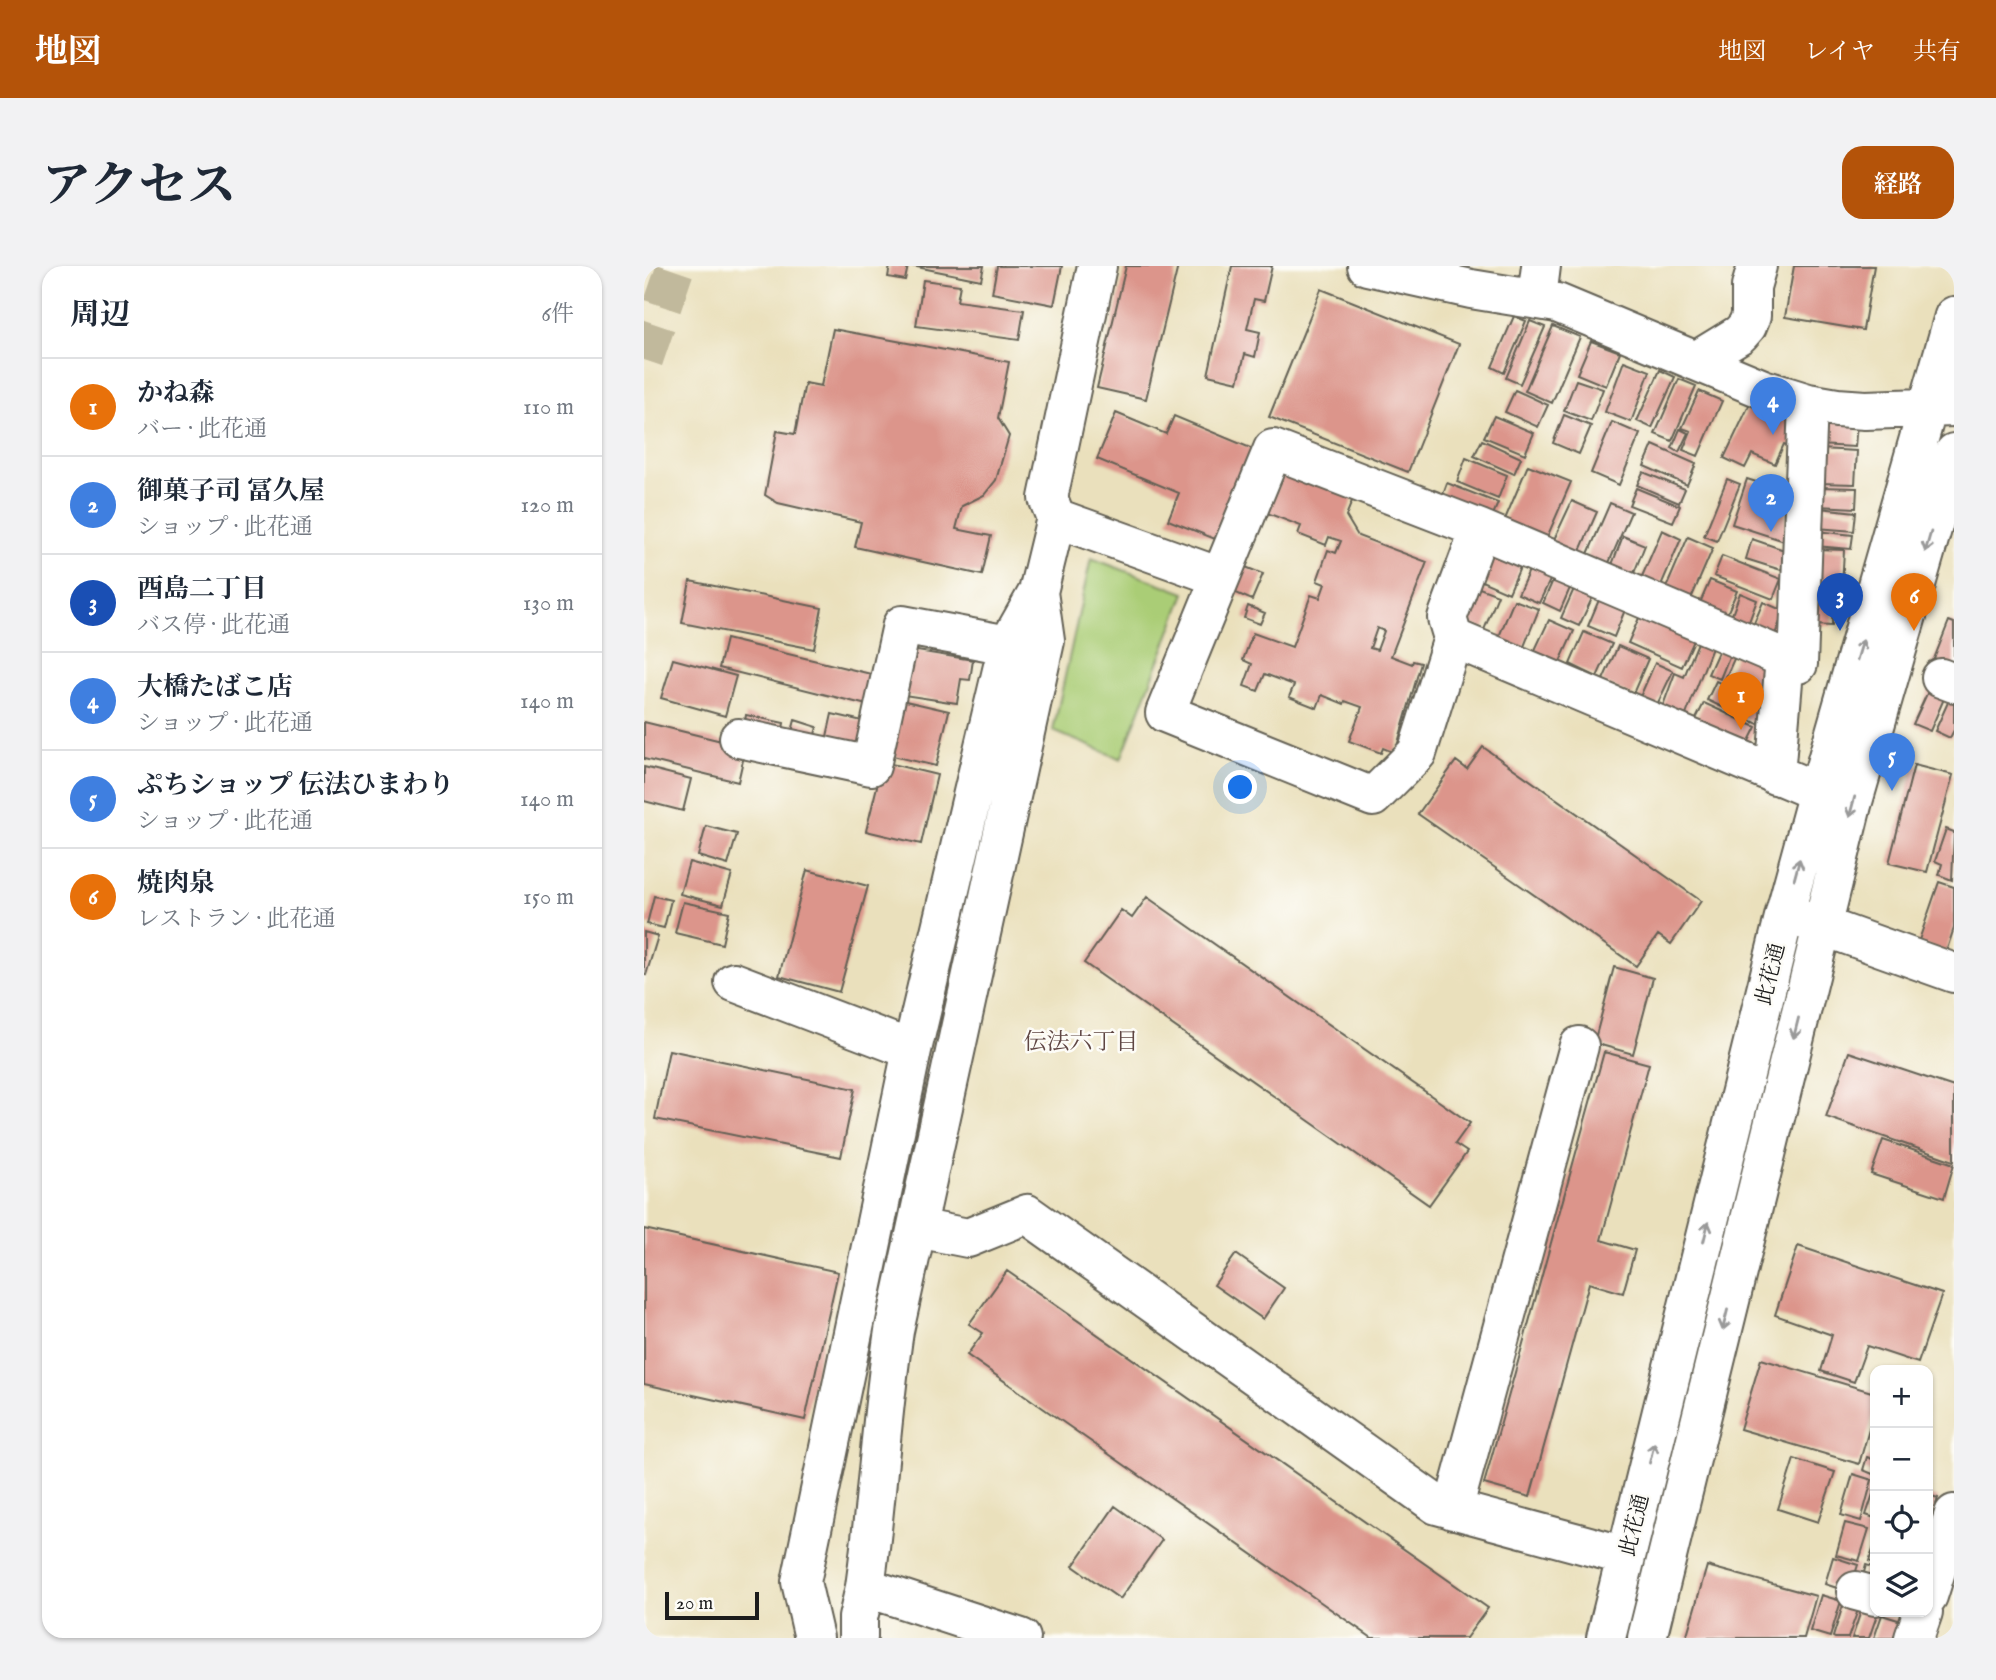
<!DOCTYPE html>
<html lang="ja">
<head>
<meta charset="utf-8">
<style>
	:root { --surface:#fff; --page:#f2f2f3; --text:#1f2937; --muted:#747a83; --line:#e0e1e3; --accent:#b45309 }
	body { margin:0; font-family:"IM FELL English","Noto Serif JP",serif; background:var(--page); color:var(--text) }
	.controls { position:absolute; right:21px; bottom:21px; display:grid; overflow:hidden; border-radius:14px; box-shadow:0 2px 5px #0004 }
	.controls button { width:63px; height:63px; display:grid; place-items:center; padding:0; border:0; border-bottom:2px solid var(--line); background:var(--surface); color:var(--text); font:35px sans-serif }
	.scale { position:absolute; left:21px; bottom:18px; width:94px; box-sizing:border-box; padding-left:7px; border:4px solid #1c1c1c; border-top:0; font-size:19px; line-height:24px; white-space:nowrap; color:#1c1c1c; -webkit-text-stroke:5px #fdfcf7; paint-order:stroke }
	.you { position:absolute; left:597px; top:522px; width:24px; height:24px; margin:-18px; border:5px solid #fff; border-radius:50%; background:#1a73e8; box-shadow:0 0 0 10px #1a73e833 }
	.badge { display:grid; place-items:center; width:46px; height:46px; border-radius:50%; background:var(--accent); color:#fff; font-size:23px; font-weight:700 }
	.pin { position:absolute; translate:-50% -58px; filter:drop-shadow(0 2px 4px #0008) }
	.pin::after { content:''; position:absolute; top:37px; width:24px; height:21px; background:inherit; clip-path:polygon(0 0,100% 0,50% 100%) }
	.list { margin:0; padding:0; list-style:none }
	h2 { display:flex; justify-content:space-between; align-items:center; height:91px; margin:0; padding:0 28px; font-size:30px }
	h2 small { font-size:23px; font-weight:400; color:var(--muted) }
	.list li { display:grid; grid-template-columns:46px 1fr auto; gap:21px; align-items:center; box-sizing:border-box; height:98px; padding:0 28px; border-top:2px solid var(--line) }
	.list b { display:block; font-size:26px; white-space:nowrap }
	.list p { margin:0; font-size:23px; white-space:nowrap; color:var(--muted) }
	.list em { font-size:23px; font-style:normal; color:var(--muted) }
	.icon { flex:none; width:38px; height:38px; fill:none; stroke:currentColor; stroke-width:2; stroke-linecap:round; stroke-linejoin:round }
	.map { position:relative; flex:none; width:1310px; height:1372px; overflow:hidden; border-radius:21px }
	header { display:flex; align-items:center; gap:42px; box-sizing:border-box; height:98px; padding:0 35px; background:var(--accent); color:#fff }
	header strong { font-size:33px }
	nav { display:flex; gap:38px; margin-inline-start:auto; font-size:24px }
	.intro { display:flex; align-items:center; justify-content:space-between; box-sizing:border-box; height:168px; padding:0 42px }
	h1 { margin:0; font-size:49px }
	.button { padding:18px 32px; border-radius:21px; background:var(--accent); color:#fff; font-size:24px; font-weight:700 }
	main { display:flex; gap:42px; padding:0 42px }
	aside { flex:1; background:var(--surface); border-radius:21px; box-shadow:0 2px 5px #0004 }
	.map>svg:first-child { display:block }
	.green { fill:#aacd76; stroke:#637449; stroke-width:2 }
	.building { fill:#dc958b; fill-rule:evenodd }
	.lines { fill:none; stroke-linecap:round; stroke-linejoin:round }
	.highway-tunnel { stroke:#c1b99c; stroke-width:38; stroke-dasharray:38 19; stroke-linecap:butt }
	.minor-casing { stroke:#646154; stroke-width:42 }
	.minor { stroke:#fff; stroke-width:38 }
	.oneway { stroke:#999 }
	.labels { text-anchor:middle; stroke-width:5; stroke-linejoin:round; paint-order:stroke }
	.street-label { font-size:21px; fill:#1c1c1c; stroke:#fdfcf7 }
	.neighbourhood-label { font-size:23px; fill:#5f4643; stroke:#fdfcf7 }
</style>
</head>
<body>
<header>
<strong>地図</strong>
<nav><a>地図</a><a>レイヤ</a><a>共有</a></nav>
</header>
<div class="intro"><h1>アクセス</h1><a class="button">経路</a></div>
<main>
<aside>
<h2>周辺<small>6件</small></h2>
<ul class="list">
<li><span class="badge" style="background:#e8710a">1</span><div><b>かね森</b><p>バー · 此花通</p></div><em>110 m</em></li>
<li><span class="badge" style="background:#3f7fe0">2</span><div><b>御菓子司 冨久屋</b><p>ショップ · 此花通</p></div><em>120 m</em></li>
<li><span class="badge" style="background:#1a4fb4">3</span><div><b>酉島二丁目</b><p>バス停 · 此花通</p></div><em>130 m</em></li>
<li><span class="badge" style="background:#3f7fe0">4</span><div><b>大橋たばこ店</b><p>ショップ · 此花通</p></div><em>140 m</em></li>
<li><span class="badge" style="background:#3f7fe0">5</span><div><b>ぷちショップ 伝法ひまわり</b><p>ショップ · 此花通</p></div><em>140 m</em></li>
<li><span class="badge" style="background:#e8710a">6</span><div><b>焼肉泉</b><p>レストラン · 此花通</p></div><em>150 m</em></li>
</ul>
</aside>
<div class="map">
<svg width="1310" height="1372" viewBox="0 0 1310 1372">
	<rect width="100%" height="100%" fill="#fdfcf7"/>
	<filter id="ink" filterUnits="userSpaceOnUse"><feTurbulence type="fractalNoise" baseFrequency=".0143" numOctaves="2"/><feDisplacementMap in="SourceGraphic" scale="14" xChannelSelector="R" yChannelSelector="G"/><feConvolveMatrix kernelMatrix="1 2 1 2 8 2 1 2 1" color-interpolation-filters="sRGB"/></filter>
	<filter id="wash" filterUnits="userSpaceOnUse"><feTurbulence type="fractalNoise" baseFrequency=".00686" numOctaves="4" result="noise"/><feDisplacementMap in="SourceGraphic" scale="28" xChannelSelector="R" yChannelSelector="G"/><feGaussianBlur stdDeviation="1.57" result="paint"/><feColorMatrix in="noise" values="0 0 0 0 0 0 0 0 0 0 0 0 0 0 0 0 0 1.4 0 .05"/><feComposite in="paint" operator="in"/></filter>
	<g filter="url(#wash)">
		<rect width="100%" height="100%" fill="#eae0bc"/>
		<path class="green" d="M447,292L541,327L477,493L409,465Z"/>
		<g id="blocks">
			<path class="building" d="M246,0H264L261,14L244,11Z
				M268,0H340L337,14Z
				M353,0H418L410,39L348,27Z
				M482,0H534L502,133L453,122Z
				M588,0H628L620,35L610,33L603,63L616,66L611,91L601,88L594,116L564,109Z
				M1150,0H1230L1219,64L1141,51Z
				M279,14L316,19L313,35L380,44L375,74L272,60Z
				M677,23L815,78L764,206L625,151Z
				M870,50L882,55L860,107L848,101Z
				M886,55L901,61L876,118L862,112Z
				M909,60L936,71L908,137L881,125Z
				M189,63L365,96L354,152L365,170L352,214L340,229L318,240L312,263L347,270L338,309L211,281L217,256L134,237L121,229L133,165L151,168L161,117L177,120Z
				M947,75L976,86L962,120L933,108Z
				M980,95L1006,105L987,156L961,146Z
				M1016,104L1031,111L1008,162L993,155Z
				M1035,113L1052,120L1028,175L1011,168Z
				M932,114L959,123L947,155L920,145Z
				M871,124L904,139L894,161L861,146Z
				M1055,125L1078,135L1054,190L1039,184L1047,165L1038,162Z
				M1109,131L1147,148L1148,181L1140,178L1131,198L1108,188L1101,202L1080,192Z
				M472,147L522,168L530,150L609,183L571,273L524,254L535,227L453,193Z
				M920,149L947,160L935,188L909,177Z
				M850,150L890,167L881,188L840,171Z
				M1174,154L1213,156L1211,181L1173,179Z
				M968,156L996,168L975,219L947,207Z
				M1036,163L1044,167L1035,186L1028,182Z
				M838,174L877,192L870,208L830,190Z
				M1009,179L1052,198L1043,219L1000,200Z
				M1176,183L1213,185L1211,218L1174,217Z
				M822,192L863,209L854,233L813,216Z
				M884,199L927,216L901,276L859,258Z
				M640,203L710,230L702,250L714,270L783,296L747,390L768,398L769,395L777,397L751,487L739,482L737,487L705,475L718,441L701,435L700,438L678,429L673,442L645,431L650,419L621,408L614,425L600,420L608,398L599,394L609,367L648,381L667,329L676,332L681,318L673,315L684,284L692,287L697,275L685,271L682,279L654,268L657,260L623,247ZM733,362L740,365L733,384L726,382Z
				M999,206L1041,223L1035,237L993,219Z
				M1083,213L1096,218L1073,275L1060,270Z
				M1103,213L1143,226L1140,275L1088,258Z
				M803,217L854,237L846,256L796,236Z
				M1175,221L1213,222L1212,242L1174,240Z
				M992,222L1036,240L1029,256L985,239Z
				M928,235L953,246L932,294L906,282Z
				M966,237L987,246L961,306L940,297Z
				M1175,242L1212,246L1210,265L1173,262Z
				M1018,264L1037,273L1015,324L996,315Z
				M1172,265L1209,269L1207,283L1171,280Z
				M979,270L1001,279L988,312L966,304Z
				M1044,271L1069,282L1044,340L1019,329Z
				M1108,273L1143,285L1137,304L1102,293Z
				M847,278L880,292L865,327L833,313Z
				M1172,283L1200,284L1198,320L1170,319Z
				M1078,290L1137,313L1129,333L1070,310Z
				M889,296L910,306L895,337L874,328Z
				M594,298L619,308L608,334L583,323Z
				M913,305L930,313L916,345L899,337Z
				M1066,314L1093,325L1079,357L1052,346Z
				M46,315L178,342L170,383L38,357Z
				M933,316L952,324L935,360L917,352Z
				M830,320L854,329L840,364L817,354Z
				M1171,323H1189L1188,360L1170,359Z
				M1096,327L1113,334L1102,364L1085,357Z
				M957,329L983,339L970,371L944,360Z
				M870,334L895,343L879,383L854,373Z
				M1119,336L1140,345L1128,376L1106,367Z
				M604,340L621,347L616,358L600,352Z
				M998,345L1052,370L1038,401L984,377Z
				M905,354L930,365L915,398L890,386Z
				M1305,355L1310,357V401L1288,398Z
				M940,366L968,378L953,411L926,398Z
				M82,373L231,409L223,439L75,402Z
				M1055,374L1069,379L1040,454L1017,445L1031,407L1040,411Z
				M1078,377L1089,381L1076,413L1064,408Z
				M974,380L1004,393L988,430L958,416Z
				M261,383L329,394L326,414L317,413L313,437L253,428Z
				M1093,386L1133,405L1120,433L1080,415Z
				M29,393L92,410L81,450L17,432Z
				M1011,397L1029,405L1012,441L995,433Z
				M1072,415L1123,439L1114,458L1063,434Z
				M1286,421L1302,428L1286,465L1269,458Z
				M253,433L305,445L292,500L240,488Z
				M1305,434L1310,436V464L1306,472L1291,465Z
				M1060,437L1112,461L1102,481L1050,457Z
				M188,448L223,456L215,492L180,484Z
				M102,449L140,457L137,474L99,467Z
				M151,454L173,461L167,483L145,477Z
				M0,456L102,481L94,516L0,493Z
				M839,481L1057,635L1027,678L1014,669L992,700L774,548L812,495L823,503Z
				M239,496L293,509L277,578L222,565Z
				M1270,499L1309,509L1283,606L1245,597Z
				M0,501L47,513L39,545L0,535Z
				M62,560L93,568L84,599L54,590Z
				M1302,563L1310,566L1308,614L1295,609L1298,598L1291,595Z
				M45,596L88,608L79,639L36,628Z
				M163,604L224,620L195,726L135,710Z
				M1295,616L1310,621V662L1302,686L1274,677Z
				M10,630L27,634L20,662L3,658Z
				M503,631L826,857L811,878L823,886L785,939L440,697L477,644L488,652Z
				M39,636L85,646L78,678L31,667Z
				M0,666L14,670L2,709L0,708Z
				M970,701L1009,712L989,788L950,777Z
				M25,784L211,823L197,891L11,853Z
				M960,786L1005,798L957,974L991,984L979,1027L945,1017L886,1231L840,1218Z
				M1205,786L1310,821V895L1182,851Z
				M1239,874L1310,898L1300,932L1227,908Z
				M0,963L194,1006L161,1154L0,1118Z
				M1154,980L1298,1028L1274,1097L1223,1080L1210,1116L1177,1105L1188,1069L1131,1049Z
				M592,988L640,1022L619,1053L570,1019Z
				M363,1005L844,1342L822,1372H728L323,1089L339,1067L325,1058Z
				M1117,1093L1231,1127V1143L1215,1198L1096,1163Z
				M1223,1191L1231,1194V1209L1219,1204Z
				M1150,1193L1191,1206L1174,1256L1134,1243Z
				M1209,1208L1228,1214L1217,1255L1197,1249Z
				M1231,1222V1252L1222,1249Z
				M1284,1229L1294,1232L1284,1262Z
				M471,1240L518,1274L476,1333L429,1300Z
				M1201,1257L1225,1263L1215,1295L1192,1289Z
				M1231,1278V1297L1225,1295Z
				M1189,1291L1214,1299L1205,1326L1181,1318Z
				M1222,1299L1231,1302V1326L1216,1321Z
				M1063,1300L1172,1330L1160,1372H1042Z
				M1177,1329L1197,1335L1186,1371L1166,1365Z
				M1200,1336L1215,1341L1204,1372H1191L1189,1371Z
				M1219,1339L1234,1346L1225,1372H1208Z
				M1238,1349L1257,1355L1250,1372H1230Z"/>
		</g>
	</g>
	<g filter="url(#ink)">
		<use href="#blocks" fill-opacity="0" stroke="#646154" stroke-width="2"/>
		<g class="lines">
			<path class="highway-tunnel" d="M0,94L32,0"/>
			<defs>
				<path id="minor" d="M723,0L827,23L913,37L1119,123L1164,137L1193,142L1221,144L1310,141
					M893,32L897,0
					M1052,95L1096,68L1103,60L1107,50V21L1113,0
					M1164,137L1154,398L836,263L629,183L521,447L729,531L773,487L809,372L1174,526
					M412,252L576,311
					M809,372L803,352L836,263
					M1297,412L1310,417
					M95,472L227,500L258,359L364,379
					M1131,509L1141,392
					M1153,651L1310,707
					M90,716L268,784
					M273,962L324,972L383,948L793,1239L982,1290
					M809,1244L935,780
					M1212,1325L1231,1330
					M1284,1330L1310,1248
					M170,1372L157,1316L268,784L364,379L394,326L412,252L404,232L453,0
					M214,1372V1352L221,1321
					M377,1372L221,1321C233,1236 237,1150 250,1065L401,375L394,326
					M962,1372L1141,647L1174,526L1310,50
					M1003,1372L1208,539L1310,187
					M1270,1372L1279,1346"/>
			</defs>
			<use href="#minor" class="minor-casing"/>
			<use href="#minor" class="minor"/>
		</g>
		<defs><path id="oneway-shaft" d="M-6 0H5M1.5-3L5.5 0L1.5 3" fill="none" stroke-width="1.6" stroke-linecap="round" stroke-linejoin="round" transform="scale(1.75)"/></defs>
		<g class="oneway">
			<use href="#oneway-shaft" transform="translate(1284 276) rotate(106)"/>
			<use href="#oneway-shaft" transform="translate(1216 384) rotate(-73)"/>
			<use href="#oneway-shaft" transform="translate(1208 541) rotate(105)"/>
			<use href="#oneway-shaft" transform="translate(1153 603) rotate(-75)"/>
			<use href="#oneway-shaft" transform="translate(1152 762) rotate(104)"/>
			<use href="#oneway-shaft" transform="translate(1062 966) rotate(-76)"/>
			<use href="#oneway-shaft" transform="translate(1081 1054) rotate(104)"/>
			<use href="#oneway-shaft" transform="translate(1008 1187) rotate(-76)"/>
		</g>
	</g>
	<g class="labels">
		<g class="street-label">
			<text transform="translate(1126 708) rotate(-76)" y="7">此花通</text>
			<text transform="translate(990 1259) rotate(-76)" y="7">此花通</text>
		</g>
		<g class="neighbourhood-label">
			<text x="437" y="783">伝法六丁目</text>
		</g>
	</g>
</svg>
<div class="controls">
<button>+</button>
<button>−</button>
<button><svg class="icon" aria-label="locate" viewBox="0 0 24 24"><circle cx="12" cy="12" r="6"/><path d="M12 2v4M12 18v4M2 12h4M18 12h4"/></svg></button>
<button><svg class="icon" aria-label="layers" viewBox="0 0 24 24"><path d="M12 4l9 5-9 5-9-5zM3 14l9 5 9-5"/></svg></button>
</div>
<div class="scale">20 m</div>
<div class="you"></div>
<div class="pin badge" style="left:1097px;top:464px;background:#e8710a">1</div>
<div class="pin badge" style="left:1127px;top:266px;background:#3f7fe0">2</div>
<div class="pin badge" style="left:1196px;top:365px;background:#1a4fb4">3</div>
<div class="pin badge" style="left:1129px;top:169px;background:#3f7fe0">4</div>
<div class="pin badge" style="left:1248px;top:525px;background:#3f7fe0">5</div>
<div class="pin badge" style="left:1270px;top:365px;background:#e8710a">6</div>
</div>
</main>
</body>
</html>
